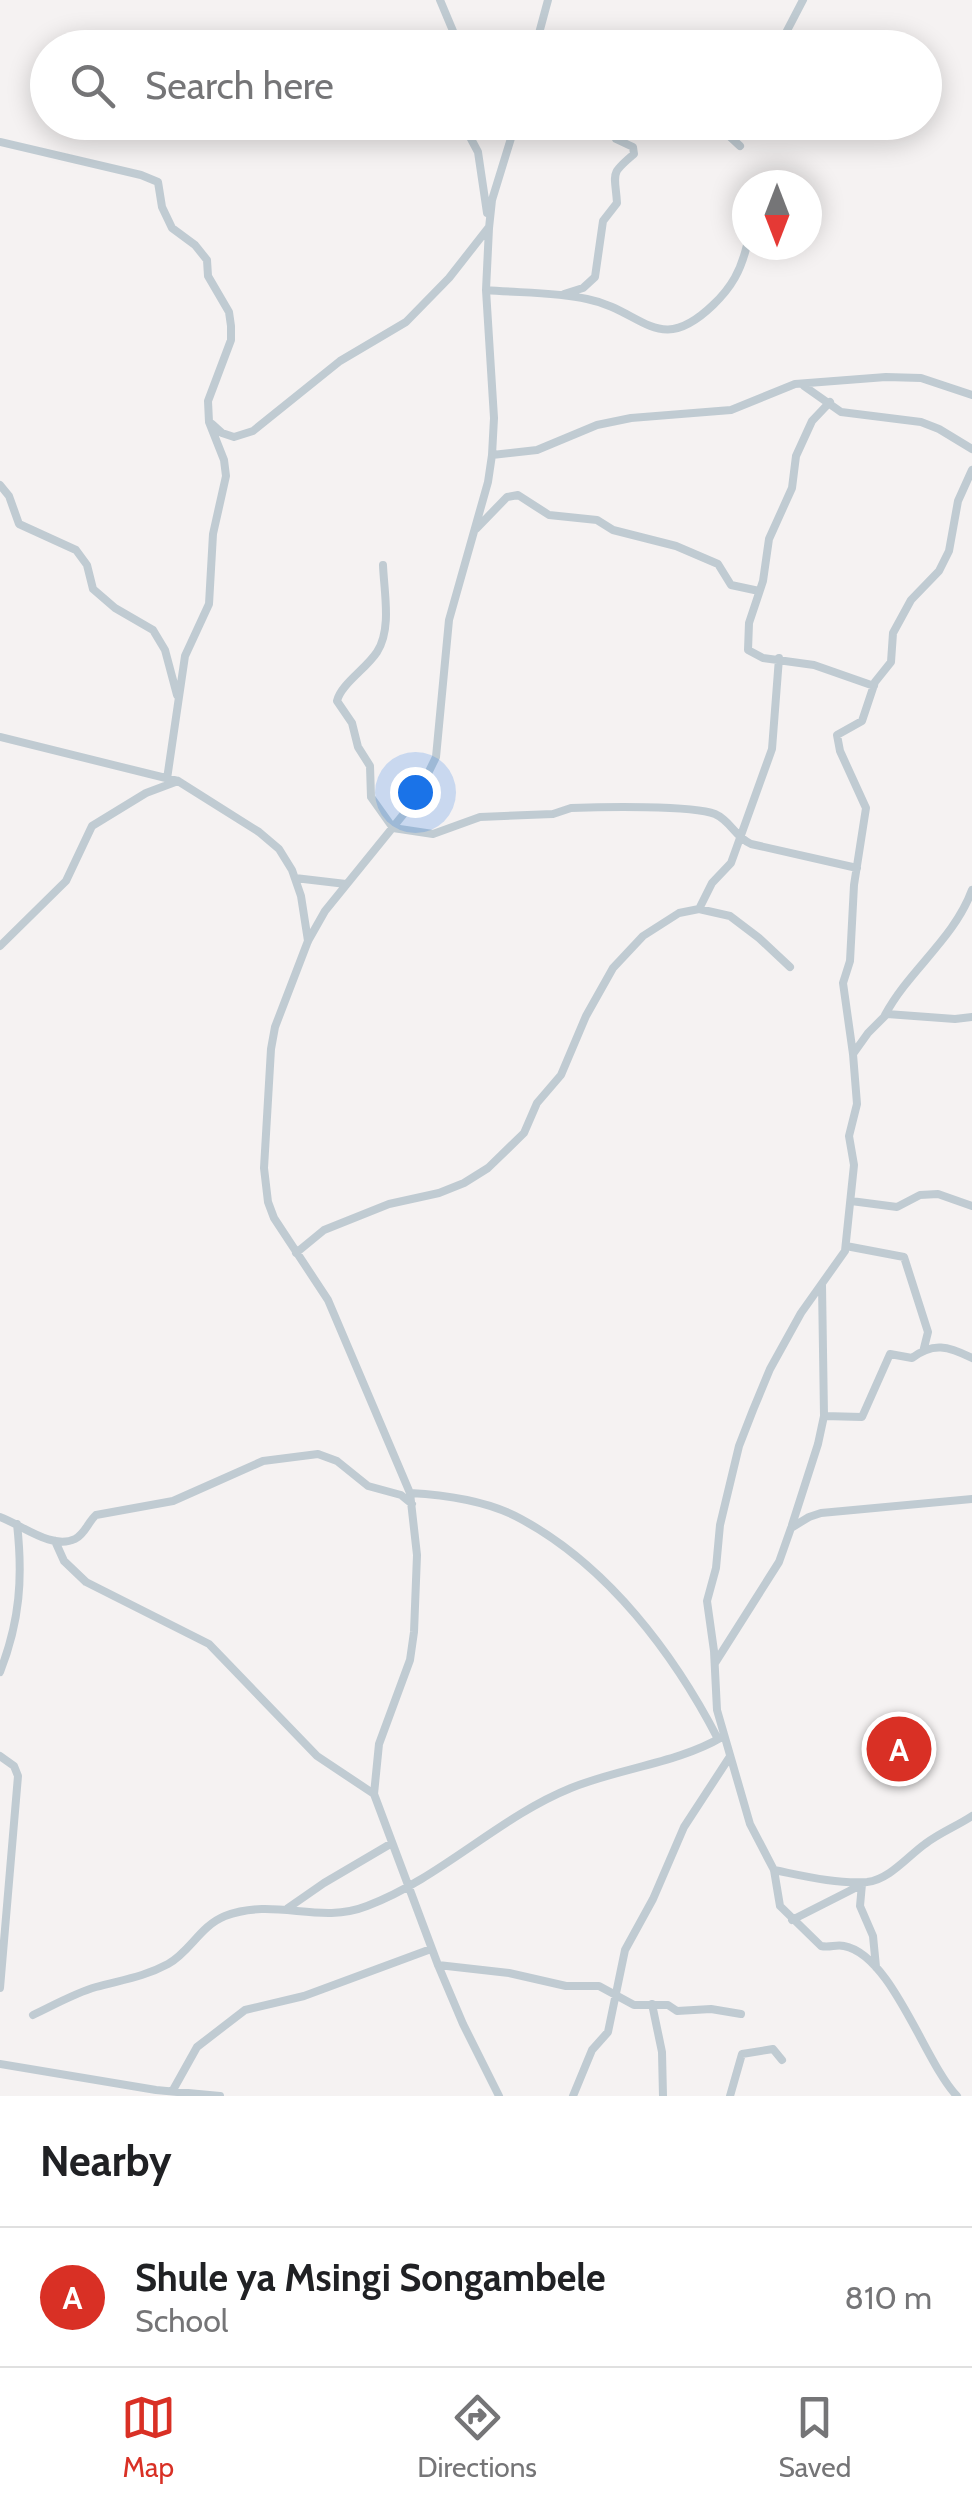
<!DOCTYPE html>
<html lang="en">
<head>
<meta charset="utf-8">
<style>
	:root { --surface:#fff; --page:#f2f2f2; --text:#202124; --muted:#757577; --line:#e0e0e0; --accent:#d93025 }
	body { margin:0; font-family:Cabin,sans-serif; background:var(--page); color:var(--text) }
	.compass { position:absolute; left:732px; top:170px; width:90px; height:90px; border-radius:50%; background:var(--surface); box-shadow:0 5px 25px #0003; rotate:180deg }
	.you { position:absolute; left:415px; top:792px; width:35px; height:35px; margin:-25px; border:8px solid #fff; border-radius:50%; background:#1a73e8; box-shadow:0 0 0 15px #1a73e833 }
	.badge { display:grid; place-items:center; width:65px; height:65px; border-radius:50%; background:var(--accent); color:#fff; font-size:32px; font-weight:700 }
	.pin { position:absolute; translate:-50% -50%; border:5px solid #fff; box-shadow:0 2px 10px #0006 }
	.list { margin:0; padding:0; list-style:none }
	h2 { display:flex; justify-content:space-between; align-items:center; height:130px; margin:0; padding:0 40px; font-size:42px }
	h2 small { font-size:32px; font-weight:400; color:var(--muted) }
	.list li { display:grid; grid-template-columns:65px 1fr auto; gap:30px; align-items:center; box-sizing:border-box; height:140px; padding:0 40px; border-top:2px solid var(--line) }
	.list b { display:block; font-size:38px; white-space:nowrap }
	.list p { margin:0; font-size:32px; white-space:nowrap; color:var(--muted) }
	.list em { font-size:32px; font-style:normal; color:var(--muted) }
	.icon { flex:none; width:55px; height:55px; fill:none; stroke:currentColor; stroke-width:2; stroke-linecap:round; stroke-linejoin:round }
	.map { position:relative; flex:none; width:972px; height:2096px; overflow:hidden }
	.search { position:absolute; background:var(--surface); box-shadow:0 5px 25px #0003; left:30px; right:30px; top:30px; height:110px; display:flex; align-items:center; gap:25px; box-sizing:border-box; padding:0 35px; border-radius:55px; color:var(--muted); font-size:38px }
	.sheet { height:270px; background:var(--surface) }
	nav { display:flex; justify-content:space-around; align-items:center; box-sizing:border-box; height:140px; border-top:2px solid var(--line); background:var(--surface); font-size:28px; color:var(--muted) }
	nav a { display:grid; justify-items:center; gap:5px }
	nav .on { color:var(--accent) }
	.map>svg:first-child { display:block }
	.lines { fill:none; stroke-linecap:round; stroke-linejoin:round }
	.minor { stroke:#c0cbd2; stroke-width:8 }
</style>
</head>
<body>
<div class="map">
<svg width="972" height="2096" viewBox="0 0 972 2096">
	<rect width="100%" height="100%" fill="#f5f2f2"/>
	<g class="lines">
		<path class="minor" d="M440,0L453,31L454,48
			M535,48L548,0
			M778,48L803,0
			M462,122L478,152L487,213
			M724,122L726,133L740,146
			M0,142L141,175L158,182L162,207L172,228L195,245L207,260L208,276L229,312L231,326V340L208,401L209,422L224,460L226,476L213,534L209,604L185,656L167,779
			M486,290C519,293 555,292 587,299C643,310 658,358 713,305C732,287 741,270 747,245
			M564,294L583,288L595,277L603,221L617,203C615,172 609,175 634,154L633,147L616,139L608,122
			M804,386L841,412L921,422L939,429L972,449
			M830,402L812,421L796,456L792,488L769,539L763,581L749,623L748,650L763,658L814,665L874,686
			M212,424L222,433L234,437L253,431L340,361L406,322L449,278L489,227
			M492,455L537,450L597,425L631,418L731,410L795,384L886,377L921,378L972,395
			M0,485L9,496L19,524L76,550L87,565L93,589L115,608L153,630L165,650L177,695
			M476,529L507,497L518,495L549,515L597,520L613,530L676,546L718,564L731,585L759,591
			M383,565C384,592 392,629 377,652C366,669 341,684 337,701L352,723L358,747L370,766L371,797L393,828L433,834L480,817L553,814L571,808C600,807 692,805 715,814C731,821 734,836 751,844L857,868
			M0,737L178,781L259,832L279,849L292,870L301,896L308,941
			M295,878L346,884
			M699,909L712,883L731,863L772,749L779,658
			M0,946L66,881L92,826L146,793L178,781
			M885,1015C909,970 954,939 972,890
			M853,1054L843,983L850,961L854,885L866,808L840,751L837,735L862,721L875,682L891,662L893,633L911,600L939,571L949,551L958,501L972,470
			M851,1201L897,1207L920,1195L938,1194L972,1206
			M846,1246L904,1257L928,1332L924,1348
			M296,1253L324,1230L389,1204L439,1193L464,1183L488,1168L524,1133L537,1103L561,1075L586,1016L613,968L643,936L679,913L699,909L730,916L759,938L790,967
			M824,1416L862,1417L890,1354L912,1358C933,1342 948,1346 972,1358
			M410,1493C446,1495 489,1501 521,1519C608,1566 674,1654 718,1739
			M0,1517C22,1525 52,1550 75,1539C85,1534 88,1522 96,1515L173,1501L263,1461L318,1454L337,1461L368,1486L401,1495L412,1504
			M792,1525L818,1444L824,1416L822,1285
			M55,1541L64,1561L86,1582L209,1644L317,1756L374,1794
			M715,1663L779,1562L791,1528L809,1517L821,1513L972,1499
			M0,1672C20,1621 23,1577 17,1524
			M0,1756L14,1766L18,1776L0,1988
			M774,1870C804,1876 836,1884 867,1882C889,1880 908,1856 925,1844C939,1833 957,1826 972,1816
			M862,1884L860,1906L873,1936L876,1967
			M288,1908L324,1883L392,1843
			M792,1920L863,1884
			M438,1965L509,1973L566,1986H599L634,2005H668L677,2011L711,2009L741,2014
			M652,2004L662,2052L663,2096
			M33,2015C54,2005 75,1993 96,1987C121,1980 144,1977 168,1964C190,1952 200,1926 225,1916C275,1897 319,1925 367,1906C441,1878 499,1817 571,1788C620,1768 678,1763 722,1737
			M0,2064L156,2090L220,2096
			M173,2090L197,2047L245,2010L304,1996L431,1949
			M499,2096L463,2024L438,1965L374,1794L379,1744L410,1660L414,1632L417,1555L410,1493L328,1300L274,1218L268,1202L264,1168L271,1049L275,1027L308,941L325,911L415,800L436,757L449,620L488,482L492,455L494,418L486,290L489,228L492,200L516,122
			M573,2096L592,2050L608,2032L625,1950L653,1899L684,1827L729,1758
			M730,2096L742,2054L773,2049L782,2060
			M957,2096C925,2063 892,1955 844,1946C836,1944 830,1948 821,1946L780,1906L774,1870L750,1824L717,1710L714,1651L707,1601L716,1568L720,1525L739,1446L753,1410L770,1369L801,1313L845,1251L854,1165L849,1136L857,1104L853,1054L868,1033L887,1014L955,1019L972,1017"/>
	</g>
</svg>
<svg class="compass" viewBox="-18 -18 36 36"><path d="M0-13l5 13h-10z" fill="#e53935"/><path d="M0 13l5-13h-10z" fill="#757577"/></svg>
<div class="you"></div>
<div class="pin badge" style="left:899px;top:1749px">A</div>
<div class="search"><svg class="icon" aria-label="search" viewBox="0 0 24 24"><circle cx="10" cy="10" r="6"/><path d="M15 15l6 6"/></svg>Search here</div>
</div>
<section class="sheet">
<h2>Nearby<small></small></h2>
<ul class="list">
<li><span class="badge">A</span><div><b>Shule ya Msingi Songambele</b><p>School</p></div><em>810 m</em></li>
</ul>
</section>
<nav>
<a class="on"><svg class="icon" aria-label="map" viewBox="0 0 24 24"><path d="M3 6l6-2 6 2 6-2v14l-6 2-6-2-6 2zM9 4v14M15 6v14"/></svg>Map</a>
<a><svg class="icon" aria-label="directions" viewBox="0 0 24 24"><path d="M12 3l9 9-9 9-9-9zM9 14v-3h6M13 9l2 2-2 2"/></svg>Directions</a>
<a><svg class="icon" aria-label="saved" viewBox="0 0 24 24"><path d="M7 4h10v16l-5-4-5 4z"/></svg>Saved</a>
</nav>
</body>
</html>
